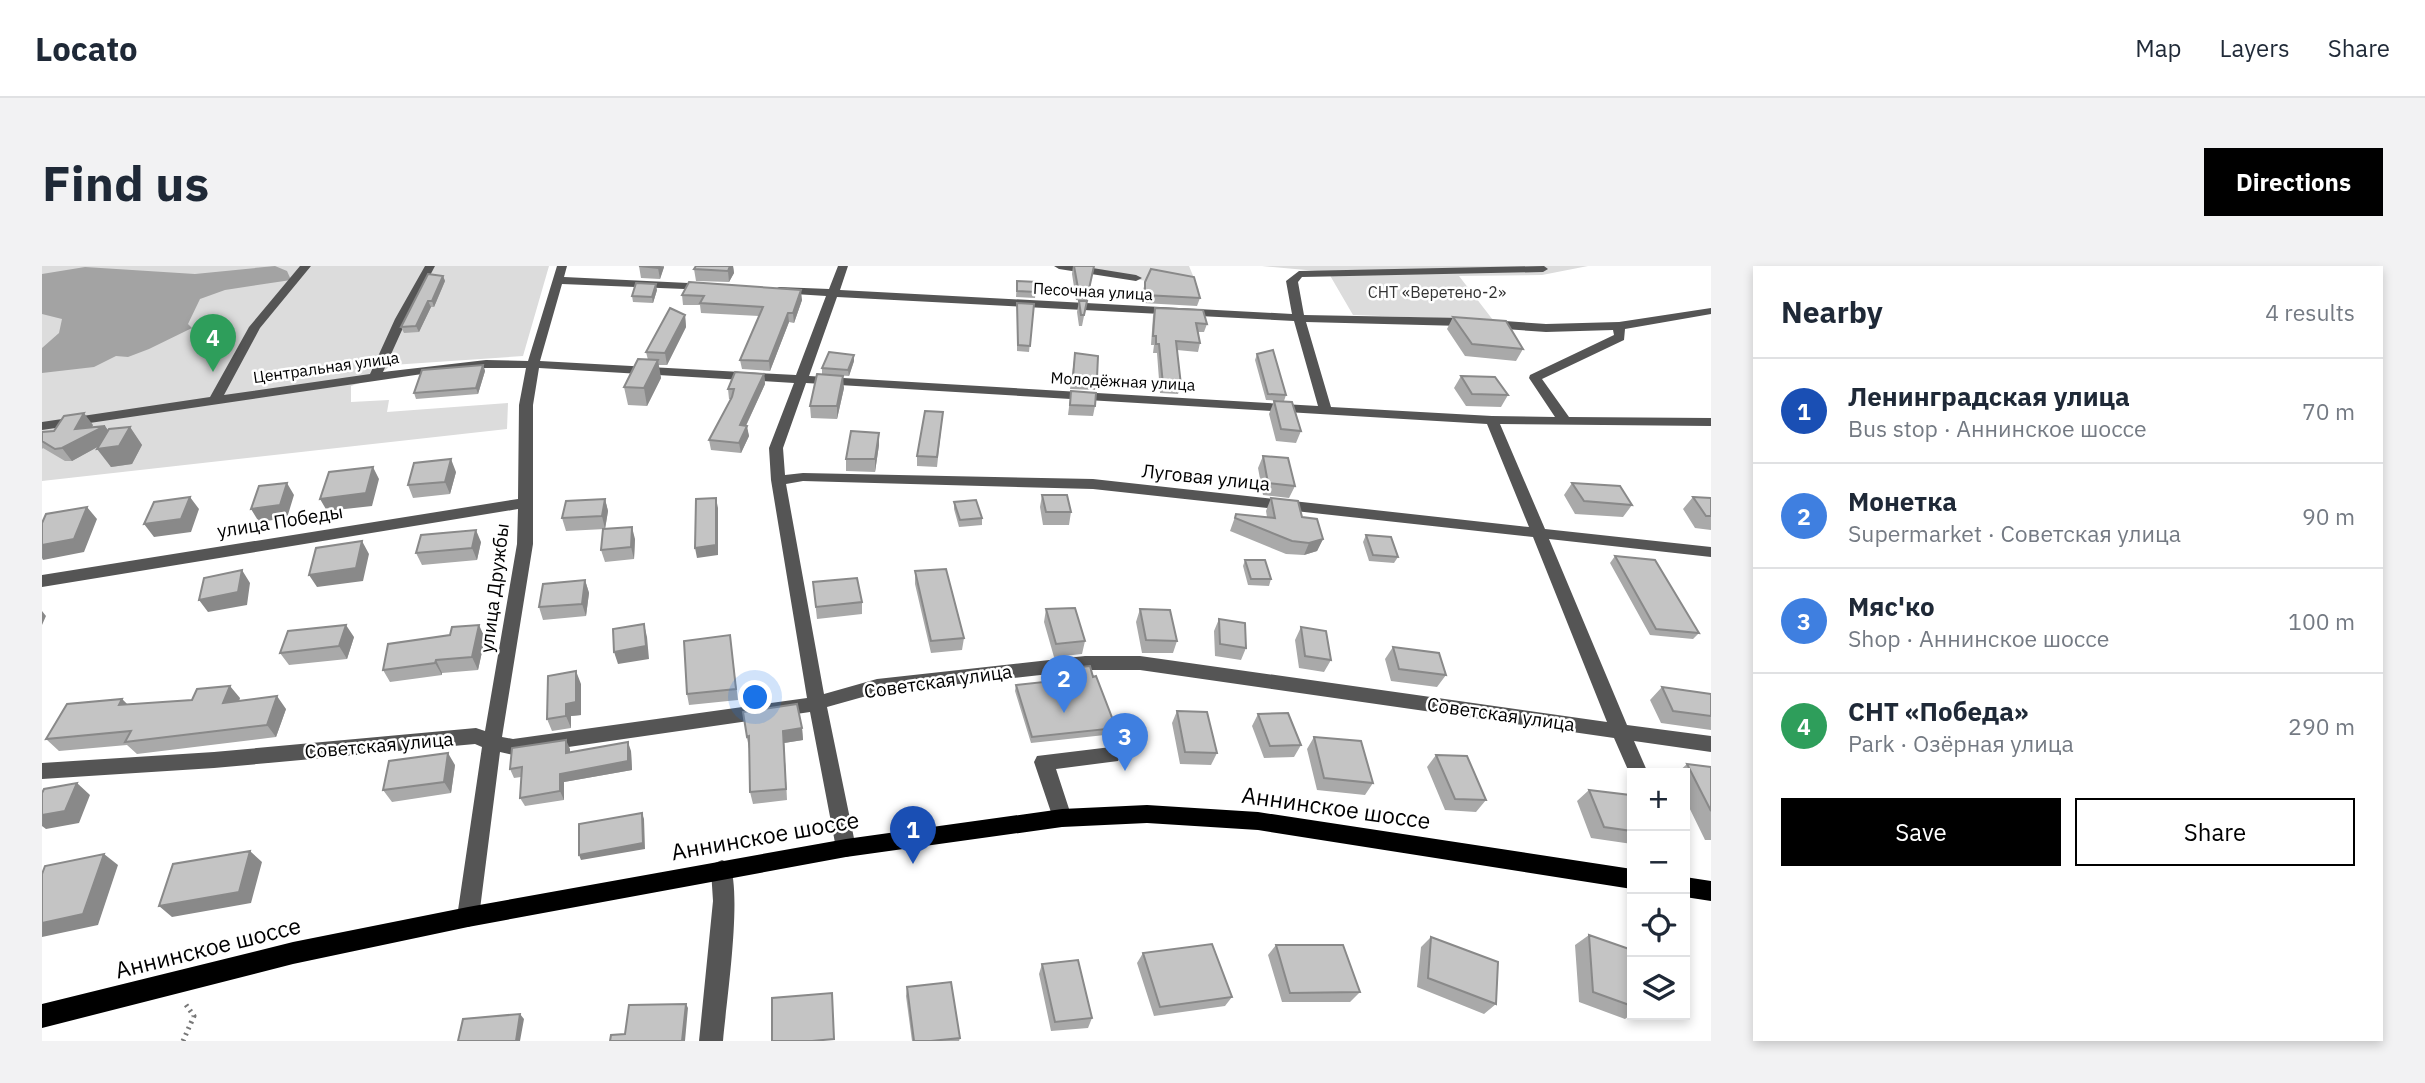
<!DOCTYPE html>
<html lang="en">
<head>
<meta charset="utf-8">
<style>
	:root { --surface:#fff; --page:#f2f2f3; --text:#1f2937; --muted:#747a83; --line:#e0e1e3; --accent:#000 }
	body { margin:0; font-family:"IBM Plex Sans",sans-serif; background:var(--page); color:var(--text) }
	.controls { position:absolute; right:21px; bottom:21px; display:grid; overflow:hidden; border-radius:0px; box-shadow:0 4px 10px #0003 }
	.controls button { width:63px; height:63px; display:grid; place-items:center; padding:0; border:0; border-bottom:2px solid var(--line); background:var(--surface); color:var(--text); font:35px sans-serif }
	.you { position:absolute; left:714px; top:432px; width:24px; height:24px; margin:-18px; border:5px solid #fff; border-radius:50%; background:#1a73e8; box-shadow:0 0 0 10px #1a73e833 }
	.badge { display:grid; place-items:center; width:46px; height:46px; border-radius:50%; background:var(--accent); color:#fff; font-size:23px; font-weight:700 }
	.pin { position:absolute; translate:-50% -58px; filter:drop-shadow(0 2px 4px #0008) }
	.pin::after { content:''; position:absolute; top:37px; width:24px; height:21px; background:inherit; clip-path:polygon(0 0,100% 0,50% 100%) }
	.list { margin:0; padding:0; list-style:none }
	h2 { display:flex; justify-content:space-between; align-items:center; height:91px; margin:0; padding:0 28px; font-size:30px }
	h2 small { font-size:23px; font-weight:400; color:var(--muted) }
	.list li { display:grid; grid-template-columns:46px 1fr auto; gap:21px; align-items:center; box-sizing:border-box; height:105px; padding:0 28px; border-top:2px solid var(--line) }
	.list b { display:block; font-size:26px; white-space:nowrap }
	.list p { margin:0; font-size:23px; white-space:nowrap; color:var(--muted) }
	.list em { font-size:23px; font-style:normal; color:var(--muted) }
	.actions { display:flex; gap:14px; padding:21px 28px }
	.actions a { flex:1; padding:16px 0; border:2px solid var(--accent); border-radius:0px; text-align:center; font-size:24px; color:var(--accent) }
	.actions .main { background:var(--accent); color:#fff }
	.icon { flex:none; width:38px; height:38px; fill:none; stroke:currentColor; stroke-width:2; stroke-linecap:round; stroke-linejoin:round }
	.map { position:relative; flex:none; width:1669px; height:775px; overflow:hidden; border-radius:0px }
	header { display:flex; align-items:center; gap:42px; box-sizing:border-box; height:98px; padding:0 35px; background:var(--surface); border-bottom:2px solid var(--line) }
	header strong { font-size:33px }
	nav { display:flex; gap:38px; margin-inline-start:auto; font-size:24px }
	.intro { display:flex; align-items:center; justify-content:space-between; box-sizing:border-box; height:168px; padding:0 42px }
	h1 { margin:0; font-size:49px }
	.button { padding:18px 32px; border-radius:0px; background:var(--accent); color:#fff; font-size:24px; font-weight:700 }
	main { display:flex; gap:42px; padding:0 42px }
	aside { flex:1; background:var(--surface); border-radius:0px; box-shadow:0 4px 10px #0003 }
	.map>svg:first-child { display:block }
	.green { fill:#dcdcdc }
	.water { fill:#a3a3a3 }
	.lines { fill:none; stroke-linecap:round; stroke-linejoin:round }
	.path { stroke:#777; stroke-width:5; stroke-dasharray:2 4.5; stroke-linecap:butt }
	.minor { fill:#555; fill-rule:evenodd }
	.major { fill:#000; fill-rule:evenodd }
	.wall { fill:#a9a9a9 }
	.shaded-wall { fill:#898989 }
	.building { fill:#c4c4c4; stroke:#898989; stroke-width:2 }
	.labels { text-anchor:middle; stroke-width:5; stroke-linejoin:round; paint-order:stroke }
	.far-street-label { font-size:16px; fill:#000; stroke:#fff }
	.far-park-label { font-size:16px; fill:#333; stroke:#fff }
	.street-label { font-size:19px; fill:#000; stroke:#fff }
	.near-street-label { font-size:23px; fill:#000; stroke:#fff }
</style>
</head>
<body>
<header>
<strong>Locato</strong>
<nav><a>Map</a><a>Layers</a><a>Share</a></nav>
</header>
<div class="intro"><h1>Find us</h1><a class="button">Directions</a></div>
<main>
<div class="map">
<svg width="1669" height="775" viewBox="0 0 1669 775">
	<rect width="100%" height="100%" fill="#fff"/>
	<path class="green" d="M0,0H507L481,90L350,99L332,112L309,120V136L347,134L345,146L466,137L465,163L0,215Z
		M1017,0H1147L1157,24Z
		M1220,0H1546L1500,9L1417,10L1451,54L1311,49L1286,6Z"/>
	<path class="water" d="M233,0L245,5L249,14L183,24L158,33L146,58L150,62L107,83L86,91L74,90L52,101L0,107V82L17,67L20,53L0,48V8L43,1L153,8Z"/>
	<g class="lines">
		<path class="path" d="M141,775L152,750L142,736"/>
		<path class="minor" d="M258,0H269L218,62L182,129L328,108L353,53L383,0H393L365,53L341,106L444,94L486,95L515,0H525L522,11L667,18L673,21L667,24L520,18L498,95L754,109L784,30L737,27L731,24L737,21L787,23L796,0H806L798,24L1250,48L1244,15L1257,5L1502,0L1506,3L1501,6L1260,11L1256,16L1262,49L1420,52L1504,58L1577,56L1669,42V48L1583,63L1582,74L1500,113L1527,151L1669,152V160L1458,158L1503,263L1669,281V291L1507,273L1585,459L1669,470V486L1592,475L1606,507H1590V513L1572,472L1098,404H1043L835,427L785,441L814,582L811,589L804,591L797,589L794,582L768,446L471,489L458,486L437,651L434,658L426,661L418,658L415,651L440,481L433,478L172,502L0,513V497L172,486L434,462L443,465L475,278L476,243L0,321V309L476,233L477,139L484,102H444L387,107L0,164V156L168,131L207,61ZM795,31L1252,55L1276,140L767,110ZM1264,56L1420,60L1504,66L1571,64L1572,69L1488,109L1487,112L1513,151L1450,150L1289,141ZM497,102L752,117L727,182L729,214L765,432L471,473L460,471L491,278V139ZM764,117L1445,158L1487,261L1051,213L761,207L743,209L741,182ZM761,215L1051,223L1491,271L1565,456L1098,390H1043L835,413L782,428L744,218Z
			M1012,0H1038L1094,9L1100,12L1094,15L1017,3Z
			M1069,481L1076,483L1079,489L1076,495L1014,503L1030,552L1027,558L1020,561L1013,558L992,496L995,490Z
			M680,594L687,597C701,626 684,738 681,775H657L671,635L669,604L673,597Z
			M1643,610L1651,613L1654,621L1651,628L1643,631Z"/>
		<path class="major" d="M1105,539L1216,546L1590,603V623L1216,564L1105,557L1020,561L804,591L426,661L251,698L0,762V738L251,676L426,641L804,573L1020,543Z
			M1643,611L1669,615V635L1643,631Z"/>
	</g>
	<path class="wall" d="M597,0H622V1L618,13L599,12Z
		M691,0L692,7L687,16L654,15L652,3Z
		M1031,0H1052L1045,35L1034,34L1030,8Z
		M401,10L403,15L392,41H389L377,66L362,67L359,61Z
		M975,15L995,16L993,32L974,31Z
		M1103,16L1158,32L1155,40L1101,37V25Z
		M615,24L611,37L591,36L590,30Z
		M640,29L760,34L752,57L747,56L728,105L700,103L698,94L717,50L659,47L658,39H641Z
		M1037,35H1045L1040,60H1037L1035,46Z
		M975,37L992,38L987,86L975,85Z
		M1113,42L1165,58L1162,66H1156L1158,77L1156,86L1135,84L1139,119L1136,128L1118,127L1115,87H1111L1112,79H1109L1111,50Z
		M643,49L644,61L625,99H616L619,112L605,140L586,139L582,121L606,94L604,86Z
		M1411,51L1481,83L1474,95L1423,90L1405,63Z
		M1033,87L1055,112L1053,124L1028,123Z
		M1215,88L1244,129L1242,135L1224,134L1213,94Z
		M812,95L807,110L780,108V102Z
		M441,99L443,105L436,128L374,133L372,127Z
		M722,108L723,118L704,160L707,170L699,187L669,184L667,174L689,133H687L686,123Z
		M1419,110L1466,129L1459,141L1424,140L1412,122Z
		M802,122L795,153L769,152L768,140Z
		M1029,125L1053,140L1051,150L1026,149Z
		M1232,135L1259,165L1254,177L1234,175L1227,148Z
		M901,146L895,201L875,200V190Z
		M51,159L50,161L66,164L88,161L100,179L90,198L69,201L57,180L30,195H23L1,182L0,183V166Z
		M837,167V179L833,206L804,205V193Z
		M1221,190L1253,220L1247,232L1221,229L1216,202Z
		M414,206L408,228L371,232L366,219Z
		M1530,217L1590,239L1581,251L1533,248L1522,229Z
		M1000,229L1029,246L1027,259H1001L998,241Z
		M1651,231L1669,232V264L1653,262L1641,243Z
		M1229,232L1260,251L1281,273L1275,285L1262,289L1244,288L1188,265L1194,248L1225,251L1224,245Z
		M563,233L566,245L563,263L524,265L520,252Z
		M912,236L940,252V259L917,261L912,243Z
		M1324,269L1356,291L1352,297L1327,295L1321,276Z
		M593,273L592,293L563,296L559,284Z
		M439,276L435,294L380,299L374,287Z
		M1573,290L1657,367L1651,373L1608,369L1568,297Z
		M1203,294L1229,313L1227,320L1206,319L1201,300Z
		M873,305L922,372L920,384L889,387L873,318Z
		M543,314L547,327L544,350L501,354L497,341Z
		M771,316L820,336V348L775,353Z
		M1004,343L1043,375L1040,388L1012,391L1002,356Z
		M1098,343L1135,375L1131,387H1100L1094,356Z
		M1177,353L1204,382L1199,394L1173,390L1172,365Z
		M1259,361L1289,394L1282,406L1257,402L1253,374Z
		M688,369L696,434L647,439L645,428Z
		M312,371L305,393L247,399L238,387Z
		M443,372L436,404L400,407V409L348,416L341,404Z
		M1351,381L1404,409L1395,421L1349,415L1343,393Z
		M1018,403L1051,411L1074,462L1072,468L989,477L973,425L974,419L1018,414L1017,410Z
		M539,418V449L529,450V462L510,465L505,453Z
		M1620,421L1669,428V464L1619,457L1608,434Z
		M198,432L197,435L244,443L234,471L95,488L85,479L17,485L4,473L80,433L85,438Z
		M1135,445L1175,487L1169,499L1138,498L1130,457Z
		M1216,448L1259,479L1252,491L1222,492L1210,460Z
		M760,462L761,474L742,477L745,534L711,538L708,526V482L707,483Z
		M1272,471L1331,517L1323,529L1275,524L1265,483Z
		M528,483V486L589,485L590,504L522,516V534L483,540L478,532L479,511L472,512L468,503Z
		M1394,489L1444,534L1434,546L1403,544L1385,501Z
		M1645,498L1669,501V574H1663L1643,533V507H1635Z
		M413,499L409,527L350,536L341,524Z
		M1547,524L1590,534V578L1549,572L1535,535Z
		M1547,669L1590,684V748L1583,753L1537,736L1533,679Z
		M1389,671L1454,738L1442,748L1375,721L1379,681Z
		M1234,679L1318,726L1308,736H1240L1226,689Z
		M1101,687L1190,731L1183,740L1112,750L1095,697Z
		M1000,698L1050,752L1046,762L1009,765L997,708Z
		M865,721L918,772L917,775H870L864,730Z"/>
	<path class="shaded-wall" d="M617,0L622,1L618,13L616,2Z
		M688,0H691L692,7L687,16L686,5Z
		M401,10L403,15L392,41L390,35Z
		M614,18L615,24L611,37L610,31Z
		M759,24L760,34L752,57L751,47Z
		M386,35L389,41L377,66L374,60Z
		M746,47L747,56L728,105L727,95Z
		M643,49L644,61L625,99L623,87Z
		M812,89V95L807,110L806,104Z
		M616,94L619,112L605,140L602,122Z
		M441,99L443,105L436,128L434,122Z
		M722,108L723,118L699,170L698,159Z
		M801,110L802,122L795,153V140Z
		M42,147L51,159L46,169L63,160L72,172L30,195L20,182Z
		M705,160L707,170L699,187L697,177Z
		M88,161L100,179L90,198L69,201L55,183Z
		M837,167V179L833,206V193Z
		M409,193L414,206L408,228L403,216Z
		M331,201L337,213L330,240L285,245L278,233Z
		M245,217L252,229L245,252L217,256L209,243Z
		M148,231L157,243L149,266L112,271L102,258Z
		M674,232L676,242V289L655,292L653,282Z
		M563,233L566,245L563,263L560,250Z
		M45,241L55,253L42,286L1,294L0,292V279Z
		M590,261L593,273L592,293L589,281Z
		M434,264L439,276L435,294L430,282Z
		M1281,273L1275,285L1262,289L1267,277Z
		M320,275L327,288L321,315L275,321L267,309Z
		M200,304L208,317L205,339L166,346L157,334Z
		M543,314L547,327L544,350L540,338Z
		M0,345L4,350L0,359Z
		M602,358L605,371L607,393L576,398L572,386Z
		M304,359L312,371L305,393L297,380Z
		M437,359L443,372L436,404L430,391Z
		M394,394L400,407V409L393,397Z
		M534,405L539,418V449L529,450V462L524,450V438Z
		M188,420L198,432L191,449L181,437Z
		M235,430L244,443L234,471L225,459Z
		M80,433L92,445L77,439Z
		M760,462L761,474L742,477L745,534L741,465Z
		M707,470L709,482L707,483L705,471Z
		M524,474L528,483V496L524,487Z
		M586,476L589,485L590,504L522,516V534L518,525V508Z
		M406,487L413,499L409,527L402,516Z
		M35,517L48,529L37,557L4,563L0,560V549Z
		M600,547L602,553L603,583L539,594L537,589Z
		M208,585L220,596L209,637L130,651L117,640Z
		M62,588L76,599L56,659L0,671V657Z
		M644,738L646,742L643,775H640Z
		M478,748L482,753L478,775H474Z"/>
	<path class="building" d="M597,0H617L616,2Z
		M654,0H688L686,5L652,3Z
		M1032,0H1052L1047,23L1036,22Z
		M1109,3L1152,11L1158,32L1103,29V16Z
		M386,8L401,10L390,35H386L374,60L359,61Z
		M975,15L995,16L994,26L975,25Z
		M647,16L759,24L751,47H746L727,95L698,94L721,41L658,37L662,30L640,29Z
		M594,17L614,18L610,31L590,30Z
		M1037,35H1045L1042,49H1039Z
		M975,37L992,38L988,80L976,79Z
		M628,42L643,49L623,87L604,86Z
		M1113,42L1161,44L1165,58L1154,57L1158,77L1134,75L1139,119L1121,118L1117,78H1114V70H1111Z
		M1411,51L1464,55L1481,83L1430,78Z
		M1231,84L1244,129L1226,128L1215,88Z
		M787,86L812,89L806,104L780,102Z
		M1033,87L1056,90L1055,112L1031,111Z
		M596,93L616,94L602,122L582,121Z
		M441,99L434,122L372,127L380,104Z
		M693,106L722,108L698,159L705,160L697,177L667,174L690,131L692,123H686Z
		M775,108L801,110L795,140H768Z
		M1419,110L1453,111L1466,129L1430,128Z
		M1029,125L1054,127L1053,140L1028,139Z
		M1232,135L1250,136L1259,165L1239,163Z
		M883,145L901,146L895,191L875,190Z
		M42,147L33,163L63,160L20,182L13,183L0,175V166L12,165L22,150Z
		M88,161L77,180L55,183L67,163Z
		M809,165L837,167L833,193H804Z
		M1221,190L1246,192L1253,220L1226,217Z
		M409,193L403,216L366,219L372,197Z
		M331,201L324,227L278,233L287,206Z
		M245,217L238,239L209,243L217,220Z
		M1530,217L1578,220L1590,239L1542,235Z
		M1000,229H1025L1029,246H1004Z
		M148,231L139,253L102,258L112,236Z
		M1651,231L1669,232V250H1664Z
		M674,232V279L653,282L654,233Z
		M1229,232L1256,235L1260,251L1275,253L1281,273L1267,277L1250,275L1193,252L1194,248L1233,252Z
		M563,233L560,250L520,252L524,235Z
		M934,234L940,252L918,254L912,236Z
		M45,241L32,273L0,279V257L4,248Z
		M590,261L589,281L559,284L561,263Z
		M434,264L430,282L374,287L379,269Z
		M1324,269L1349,271L1356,291L1331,289Z
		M320,275L314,302L267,309L274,282Z
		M1573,290L1613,294L1657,367L1614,363Z
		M1203,294H1223L1229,313H1209Z
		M904,303L922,372L889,375L873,305Z
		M200,304L196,326L157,334L162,312Z
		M815,312L820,336L774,341L771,316Z
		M543,314L540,338L497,341L501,318Z
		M1033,342L1043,375L1014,378L1004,343Z
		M1098,343L1128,344L1135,375L1104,374Z
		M1177,353L1203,357L1204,382L1178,378Z
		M602,358L604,380L572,386L571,363Z
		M304,359L297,380L238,387L246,365Z
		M437,359L430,391L394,394L393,397L341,404L346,378L408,369L410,361Z
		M1259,361L1284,365L1289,394L1263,390Z
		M688,369L694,423L645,428L642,375Z
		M1351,381L1397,387L1404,409L1357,403Z
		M1048,400L1051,411L1054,410L1074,462L990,471L974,419L1021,414L1018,403Z
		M534,405V436L524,438V450L505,453L506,410Z
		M188,420L181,437L235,430L225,459L83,476L89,465L4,473L25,438L80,433L77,439L150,434L155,423Z
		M1620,421L1669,428V450L1631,445Z
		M755,438L760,462L741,465L744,523L708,526L707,470L705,471L701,446Z
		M1135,445L1165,446L1175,487L1143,486Z
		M1246,447L1259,479L1228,480L1216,448Z
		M1272,471L1319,475L1331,517L1282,512Z
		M524,474V487L586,476V495L518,508V525L478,532L480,501L468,503L470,482Z
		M406,487L402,516L341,524L347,495Z
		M1394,489L1425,490L1444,534L1413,533Z
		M1645,498L1669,501V545Z
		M35,517L23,545L0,549V527L2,523Z
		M1547,524L1588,529L1590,534V565L1562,561Z
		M600,547L601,577L537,589V558Z
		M208,585L197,626L117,640L131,598Z
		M62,588L41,648L0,657V608L3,600Z
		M1547,669L1590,684V740L1551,726Z
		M1389,671L1456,696L1454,738L1386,712Z
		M1170,678L1190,731L1118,741L1101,687Z
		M1234,679H1301L1318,726L1248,727Z
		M1036,694L1050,752L1013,756L1000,698Z
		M909,716L918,772L889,775H872L865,721Z
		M790,727L792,773L770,775H730V732Z
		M644,738L640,775H568L569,769L583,768L587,739Z
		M478,748L474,775H416L421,753Z"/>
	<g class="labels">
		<g class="far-street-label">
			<text transform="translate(1051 25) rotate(3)" y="6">Песочная улица</text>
			<text transform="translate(284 101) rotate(-8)" y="6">Центральная улица</text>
			<text transform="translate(1081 115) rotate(3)" y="6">Молодёжная улица</text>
		</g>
		<g class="far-park-label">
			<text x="1395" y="32">СНТ «Веретено-2»</text>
		</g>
		<g class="street-label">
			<text transform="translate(1164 211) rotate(6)" y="7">Луговая улица</text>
			<text transform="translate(238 255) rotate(-9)" y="7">улица Победы</text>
			<text transform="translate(452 322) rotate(-83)" y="7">улица Дружбы</text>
			<text transform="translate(896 415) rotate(-8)" y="7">Советская улица</text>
			<text transform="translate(1459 448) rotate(8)" y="7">Советская улица</text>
			<text transform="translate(337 479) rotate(-5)" y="7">Советская улица</text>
		</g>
		<g class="near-street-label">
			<text transform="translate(1294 542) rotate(8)" y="8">Аннинское шоссе</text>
			<text transform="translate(723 570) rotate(-10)" y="8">Аннинское шоссе</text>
			<text transform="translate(166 682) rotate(-14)" y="8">Аннинское шоссе</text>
		</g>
	</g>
</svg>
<div class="controls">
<button>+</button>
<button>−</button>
<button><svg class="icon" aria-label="locate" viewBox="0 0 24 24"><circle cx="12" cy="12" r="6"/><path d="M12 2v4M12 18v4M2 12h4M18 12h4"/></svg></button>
<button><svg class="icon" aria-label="layers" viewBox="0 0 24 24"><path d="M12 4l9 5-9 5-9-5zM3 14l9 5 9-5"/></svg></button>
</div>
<div class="you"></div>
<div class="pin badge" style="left:871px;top:598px;background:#1a4fb4">1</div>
<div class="pin badge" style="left:1022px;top:447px;background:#3f7fe0">2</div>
<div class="pin badge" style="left:1083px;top:505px;background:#3f7fe0">3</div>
<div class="pin badge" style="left:171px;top:106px;background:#2e9e5b">4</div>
</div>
<aside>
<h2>Nearby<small>4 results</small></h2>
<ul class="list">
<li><span class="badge" style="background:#1a4fb4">1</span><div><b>Ленинградская улица</b><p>Bus stop · Аннинское шоссе</p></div><em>70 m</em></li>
<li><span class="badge" style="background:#3f7fe0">2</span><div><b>Монетка</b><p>Supermarket · Советская улица</p></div><em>90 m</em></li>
<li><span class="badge" style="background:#3f7fe0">3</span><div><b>Мяс'ко</b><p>Shop · Аннинское шоссе</p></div><em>100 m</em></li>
<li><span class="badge" style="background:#2e9e5b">4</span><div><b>СНТ «Победа»</b><p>Park · Озёрная улица</p></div><em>290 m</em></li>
</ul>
<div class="actions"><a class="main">Save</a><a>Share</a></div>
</aside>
</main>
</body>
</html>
